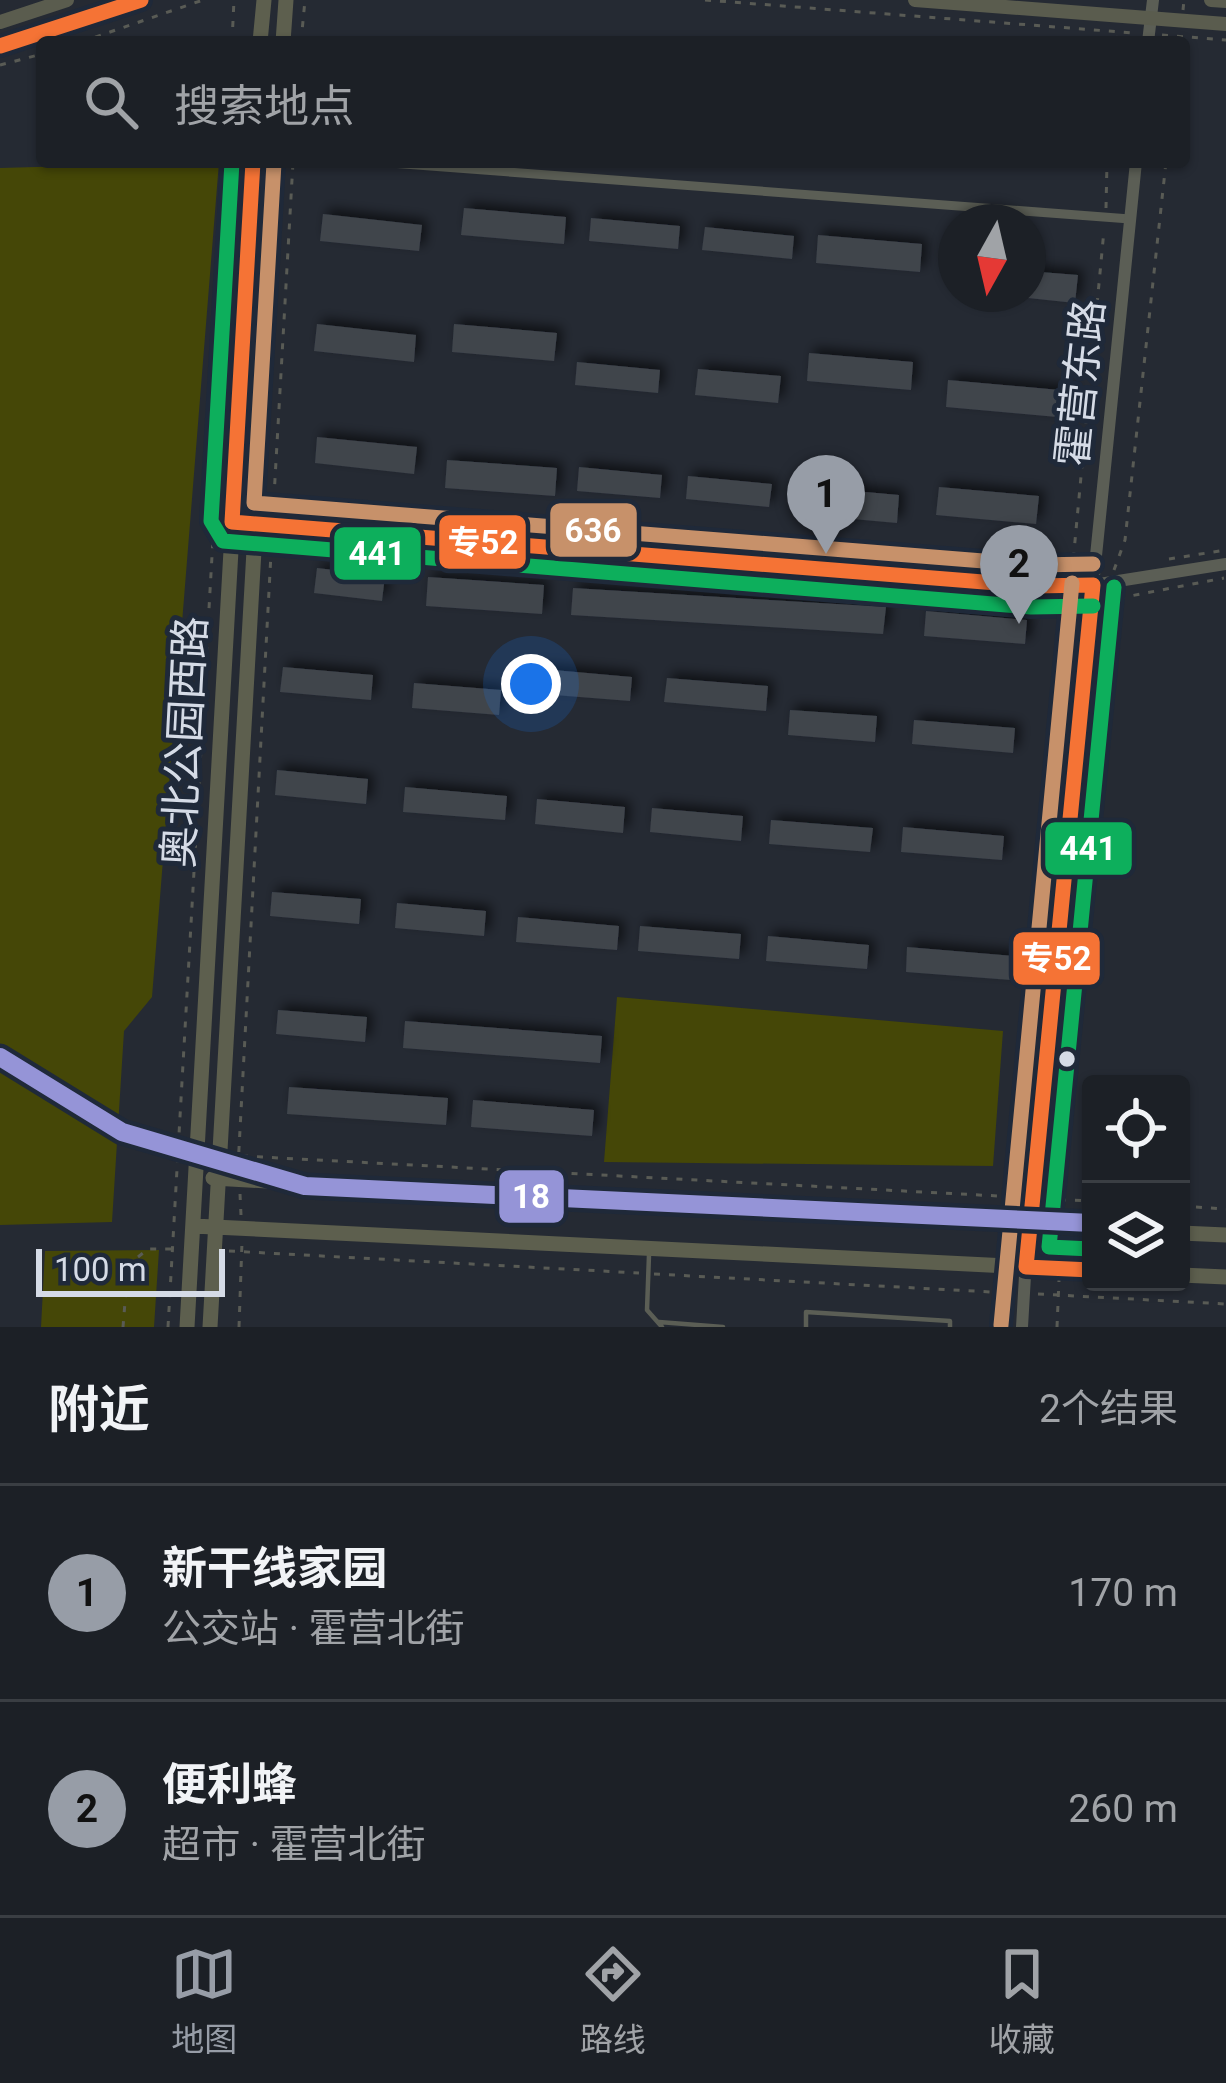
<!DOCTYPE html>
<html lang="zh">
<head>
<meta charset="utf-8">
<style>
	:root { --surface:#1c2026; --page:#292d32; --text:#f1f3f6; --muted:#a0a3a7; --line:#3a3e43; --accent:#979da7 }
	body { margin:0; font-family:Roboto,"Noto Sans SC",sans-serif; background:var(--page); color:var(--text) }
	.controls { position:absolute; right:36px; bottom:36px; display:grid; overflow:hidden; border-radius:12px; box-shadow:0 3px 9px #0004 }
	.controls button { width:108px; height:108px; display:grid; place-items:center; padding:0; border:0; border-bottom:3px solid var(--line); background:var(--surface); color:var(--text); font:60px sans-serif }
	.compass { position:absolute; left:938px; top:204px; width:108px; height:108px; border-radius:50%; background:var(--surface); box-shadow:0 3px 9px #0004; rotate:188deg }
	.scale { position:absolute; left:36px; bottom:30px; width:189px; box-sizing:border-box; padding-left:12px; border:6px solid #d5dbe6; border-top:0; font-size:33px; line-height:42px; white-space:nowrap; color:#d5dbe6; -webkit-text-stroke:9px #1f2939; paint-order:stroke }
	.you { position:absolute; left:531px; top:684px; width:42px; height:42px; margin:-30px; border:9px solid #fff; border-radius:50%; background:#1a73e8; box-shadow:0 0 0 18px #1a73e833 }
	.badge { display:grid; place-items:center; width:78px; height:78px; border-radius:50%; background:var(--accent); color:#111; font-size:39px; font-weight:700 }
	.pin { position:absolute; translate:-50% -99px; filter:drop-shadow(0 3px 6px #0008) }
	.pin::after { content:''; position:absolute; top:63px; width:42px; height:36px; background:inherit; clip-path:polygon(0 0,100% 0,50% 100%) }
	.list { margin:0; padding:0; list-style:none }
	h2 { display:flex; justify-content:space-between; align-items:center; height:156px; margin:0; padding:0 48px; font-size:51px }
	h2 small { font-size:39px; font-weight:400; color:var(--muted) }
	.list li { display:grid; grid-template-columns:78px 1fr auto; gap:36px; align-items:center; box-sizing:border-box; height:216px; padding:0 48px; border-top:3px solid var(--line) }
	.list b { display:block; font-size:45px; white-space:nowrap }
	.list p { margin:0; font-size:39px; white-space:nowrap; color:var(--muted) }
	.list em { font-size:39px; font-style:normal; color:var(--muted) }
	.icon { flex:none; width:66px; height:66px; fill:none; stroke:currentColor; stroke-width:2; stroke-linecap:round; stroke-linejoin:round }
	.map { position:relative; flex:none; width:1226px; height:1327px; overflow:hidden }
	.search { position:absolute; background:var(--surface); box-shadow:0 3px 9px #0004; left:36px; right:36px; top:36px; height:132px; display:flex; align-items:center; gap:30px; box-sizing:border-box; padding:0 42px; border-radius:12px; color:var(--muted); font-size:45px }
	.sheet { height:588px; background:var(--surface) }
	nav { display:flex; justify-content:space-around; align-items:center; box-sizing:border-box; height:168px; border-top:3px solid var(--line); background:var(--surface); font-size:33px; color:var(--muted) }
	nav a { display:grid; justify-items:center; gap:6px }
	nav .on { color:var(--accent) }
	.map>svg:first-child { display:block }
	.green { fill:#454707 }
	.building { fill:#3f444c; filter:url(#shadow) }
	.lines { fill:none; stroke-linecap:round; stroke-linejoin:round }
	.path { stroke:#595b55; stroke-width:3; stroke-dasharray:6 9; stroke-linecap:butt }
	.service { stroke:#5b5e55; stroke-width:4.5 }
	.minor { stroke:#5b5e55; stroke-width:9 }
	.tertiary { stroke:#5b5e55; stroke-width:12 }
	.secondary { stroke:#5a5c4e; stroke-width:14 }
	.primary { stroke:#5d5f4e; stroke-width:15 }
	.bus-1-casing { stroke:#1f2939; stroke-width:24 }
	.bus-2-casing { stroke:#1f2939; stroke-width:24 }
	.bus-3-casing { stroke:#1f2939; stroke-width:24 }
	.bus-1 { stroke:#f57335; stroke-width:15 }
	.bus-2 { stroke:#0daf5c; stroke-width:15 }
	.bus-3 { stroke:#c7916a; stroke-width:15 }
	.metro-1-casing { stroke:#1f2939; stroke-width:27 }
	.metro-1 { stroke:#9594d7; stroke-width:18 }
	.bus-dot { fill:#d5dbe6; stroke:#1f2939; stroke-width:4.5 }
	.labels { text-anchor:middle; stroke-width:10; stroke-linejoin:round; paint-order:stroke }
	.street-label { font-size:42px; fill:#d5dbe6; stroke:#1f2939 }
	.line-badge { stroke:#1f2939; stroke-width:4.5 }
	.badge-label { font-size:33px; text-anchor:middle; font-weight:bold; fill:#fff }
</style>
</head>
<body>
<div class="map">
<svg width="1226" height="1327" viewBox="0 0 1226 1327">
	<defs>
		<filter id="shadow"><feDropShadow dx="5.5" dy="-5.5" stdDeviation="6" flood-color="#0009"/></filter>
	</defs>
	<rect width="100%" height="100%" fill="#252a33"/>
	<path class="green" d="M219,162L152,997L124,1031L112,1222L0,1225V168Z
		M617,997L1003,1031L993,1166L604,1162Z
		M159,1250L154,1327H41L45,1251Z"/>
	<path class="building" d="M464,208L566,217L564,244L461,235Z
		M323,214L422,225L419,251L320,241Z
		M591,218L680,226L678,249L589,241Z
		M705,227L794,236L792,259L702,250Z
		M818,235L922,244L920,272L816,263Z
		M1028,271L1078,275L1075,303L1028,298Z
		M317,324L416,335L414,362L314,351Z
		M454,324L557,333L554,361L452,352Z
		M809,353L913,362L911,390L807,381Z
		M577,362L660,370L658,393L575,385Z
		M698,369L781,376L778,403L695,395Z
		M948,380L1071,391L1068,418L946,407Z
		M317,437L417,447L414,474L315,463Z
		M447,460L557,468L555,496L445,488Z
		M579,467L662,475L660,498L577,491Z
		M688,476L772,484L769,507L686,499Z
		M800,486L899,495L897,523L797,514Z
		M939,487L1039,496L1036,524L936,515Z
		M317,568L385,576L382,601L314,593Z
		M428,577L544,585L542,614L426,606Z
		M573,588L886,607L883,634L571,615Z
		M926,611L1027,620L1025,644L924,636Z
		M283,667L373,675L371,700L280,692Z
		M531,668L632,677L630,701L529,693Z
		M667,678L768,686L766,711L664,702Z
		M414,683L501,690L499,715L412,708Z
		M790,710L877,716L875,742L788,735Z
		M914,720L1015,728L1013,753L912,744Z
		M277,770L368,779L366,804L275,795Z
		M405,787L507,796L505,820L403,812Z
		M537,799L625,807L623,833L535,824Z
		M652,808L743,816L741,841L650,832Z
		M771,820L873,828L870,852L769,844Z
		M903,827L1004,836L1002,860L901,852Z
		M272,892L361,899L359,924L270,916Z
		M397,903L486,911L484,936L395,928Z
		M518,917L619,926L617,950L516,942Z
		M640,926L741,934L739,959L638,951Z
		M768,936L869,945L867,969L766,961Z
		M907,947L1026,957L1024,981L906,972Z
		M278,1010L367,1017L365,1042L276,1034Z
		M405,1021L602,1036L600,1063L403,1048Z
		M289,1087L448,1098L446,1125L287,1114Z
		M473,1100L594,1110L592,1136L471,1127Z"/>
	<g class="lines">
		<path class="path" d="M705,0L1134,33
			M1183,10L1184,0
			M1162,35L1226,40
			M81,42L203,0
			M232,42L234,0
			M301,42L305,0
			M1117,42L1119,32
			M0,65L42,54
			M1106,208L1107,162
			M273,509L395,521
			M273,514L293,162
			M273,540L395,548
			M1169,559L1226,550
			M960,567L1058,572
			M1114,570L1125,540L1166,162
			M1072,573L1104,230
			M1033,599L1077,604
			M1104,601L1224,578
			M242,1156L1017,1197
			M238,1167L272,535
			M240,1194L241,1215
			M1045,1199L1091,1201
			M1181,1206L1226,1209
			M1003,1210L1016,1079L1031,999L1069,600
			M229,1251L639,1273
			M654,1274L1010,1293
			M1038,1294L1226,1304
			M123,1327L128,1265L148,1249H177
			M168,1327L231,223L226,162
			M239,1327L242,1242
			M996,1327L998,1280
			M1057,1327L1059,1280"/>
		<path class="service" d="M649,1255L647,1310L662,1327
			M659,1322L723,1327
			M806,1327V1312L950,1321V1327"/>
		<path class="minor" d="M377,162L1130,219"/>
		<path class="tertiary" d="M1148,42L1153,0
			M232,522L1033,586L1093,585L1226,564
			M1022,1327L1028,1225L1136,162"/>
		<path class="secondary" d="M915,0L1226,24
			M1211,0L1226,1
			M0,22L67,0
			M0,46L141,0"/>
		<path class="primary" d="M260,42L264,0
			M283,42L286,0
			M213,1178L1091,1228
			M193,1226L1091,1270
			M1181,1233L1226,1235
			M1181,1275L1226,1277
			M187,1327L253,162
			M210,1327L276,162"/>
		<defs>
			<path id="bus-1" d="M0,46L141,0
				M253,162L232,522L1033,586L1093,585
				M1091,1270L1026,1267L1093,585"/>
			<path id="bus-2" d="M232,162L211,521L223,541L1031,607L1093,606
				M1091,1249L1049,1247L1114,587"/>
			<path id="bus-3" d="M274,163L254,503L1034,565L1093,564
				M1001,1325L1072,583"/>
		</defs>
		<use href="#bus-1" class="bus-1-casing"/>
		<use href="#bus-2" class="bus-2-casing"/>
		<use href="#bus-3" class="bus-3-casing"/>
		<use href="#bus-1" class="bus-1"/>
		<use href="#bus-2" class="bus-2"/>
		<use href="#bus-3" class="bus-3"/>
		<defs>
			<path id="metro-1" d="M0,1057L122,1132L305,1186L1091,1223"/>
		</defs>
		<use href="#metro-1" class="metro-1-casing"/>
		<use href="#metro-1" class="metro-1"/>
	</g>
	<circle class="bus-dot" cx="1067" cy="1059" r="10"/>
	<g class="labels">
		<g class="street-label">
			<text transform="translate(1080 383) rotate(-84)" y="15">霍营东路</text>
			<text transform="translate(184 742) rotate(-87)" y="15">奥北公园西路</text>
		</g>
	</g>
	<g class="line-badge">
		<rect x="548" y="501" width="91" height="58" rx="12" fill="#c7916a"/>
		<rect x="437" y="513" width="91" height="58" rx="12" fill="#f57335"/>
		<rect x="332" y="525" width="91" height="57" rx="12" fill="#0daf5c"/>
		<rect x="1043" y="820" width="91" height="57" rx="12" fill="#0daf5c"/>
		<rect x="1011" y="930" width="91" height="57" rx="12" fill="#f57335"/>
		<rect x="497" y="1168" width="69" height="57" rx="12" fill="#9594d7"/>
	</g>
	<g class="badge-label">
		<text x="593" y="542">636</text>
		<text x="483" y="554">专52</text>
		<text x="377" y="565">441</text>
		<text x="1088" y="860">441</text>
		<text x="1056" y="970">专52</text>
		<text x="531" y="1208">18</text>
	</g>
</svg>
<div class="controls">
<button><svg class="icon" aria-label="locate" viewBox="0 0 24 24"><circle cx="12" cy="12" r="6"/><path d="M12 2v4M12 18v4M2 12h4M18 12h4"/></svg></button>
<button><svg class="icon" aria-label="layers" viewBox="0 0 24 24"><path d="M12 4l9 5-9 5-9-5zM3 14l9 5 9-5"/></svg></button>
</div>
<svg class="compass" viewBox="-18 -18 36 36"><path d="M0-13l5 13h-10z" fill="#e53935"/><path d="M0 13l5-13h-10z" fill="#a0a3a7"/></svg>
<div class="scale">100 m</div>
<div class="you"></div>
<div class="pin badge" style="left:826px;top:554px">1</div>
<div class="pin badge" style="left:1019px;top:624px">2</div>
<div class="search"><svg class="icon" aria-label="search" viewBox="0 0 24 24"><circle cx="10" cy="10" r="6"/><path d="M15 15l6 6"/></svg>搜索地点</div>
</div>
<section class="sheet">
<h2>附近<small>2个结果</small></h2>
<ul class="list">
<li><span class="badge">1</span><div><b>新干线家园</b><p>公交站 · 霍营北街</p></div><em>170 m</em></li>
<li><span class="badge">2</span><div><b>便利蜂</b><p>超市 · 霍营北街</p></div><em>260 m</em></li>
</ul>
</section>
<nav>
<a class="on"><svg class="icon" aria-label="map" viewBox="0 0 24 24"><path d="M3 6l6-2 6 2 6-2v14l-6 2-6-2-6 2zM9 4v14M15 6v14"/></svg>地图</a>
<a><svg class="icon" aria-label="directions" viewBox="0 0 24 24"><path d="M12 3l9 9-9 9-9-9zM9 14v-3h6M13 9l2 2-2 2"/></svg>路线</a>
<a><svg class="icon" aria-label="saved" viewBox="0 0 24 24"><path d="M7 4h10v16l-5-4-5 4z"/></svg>收藏</a>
</nav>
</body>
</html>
